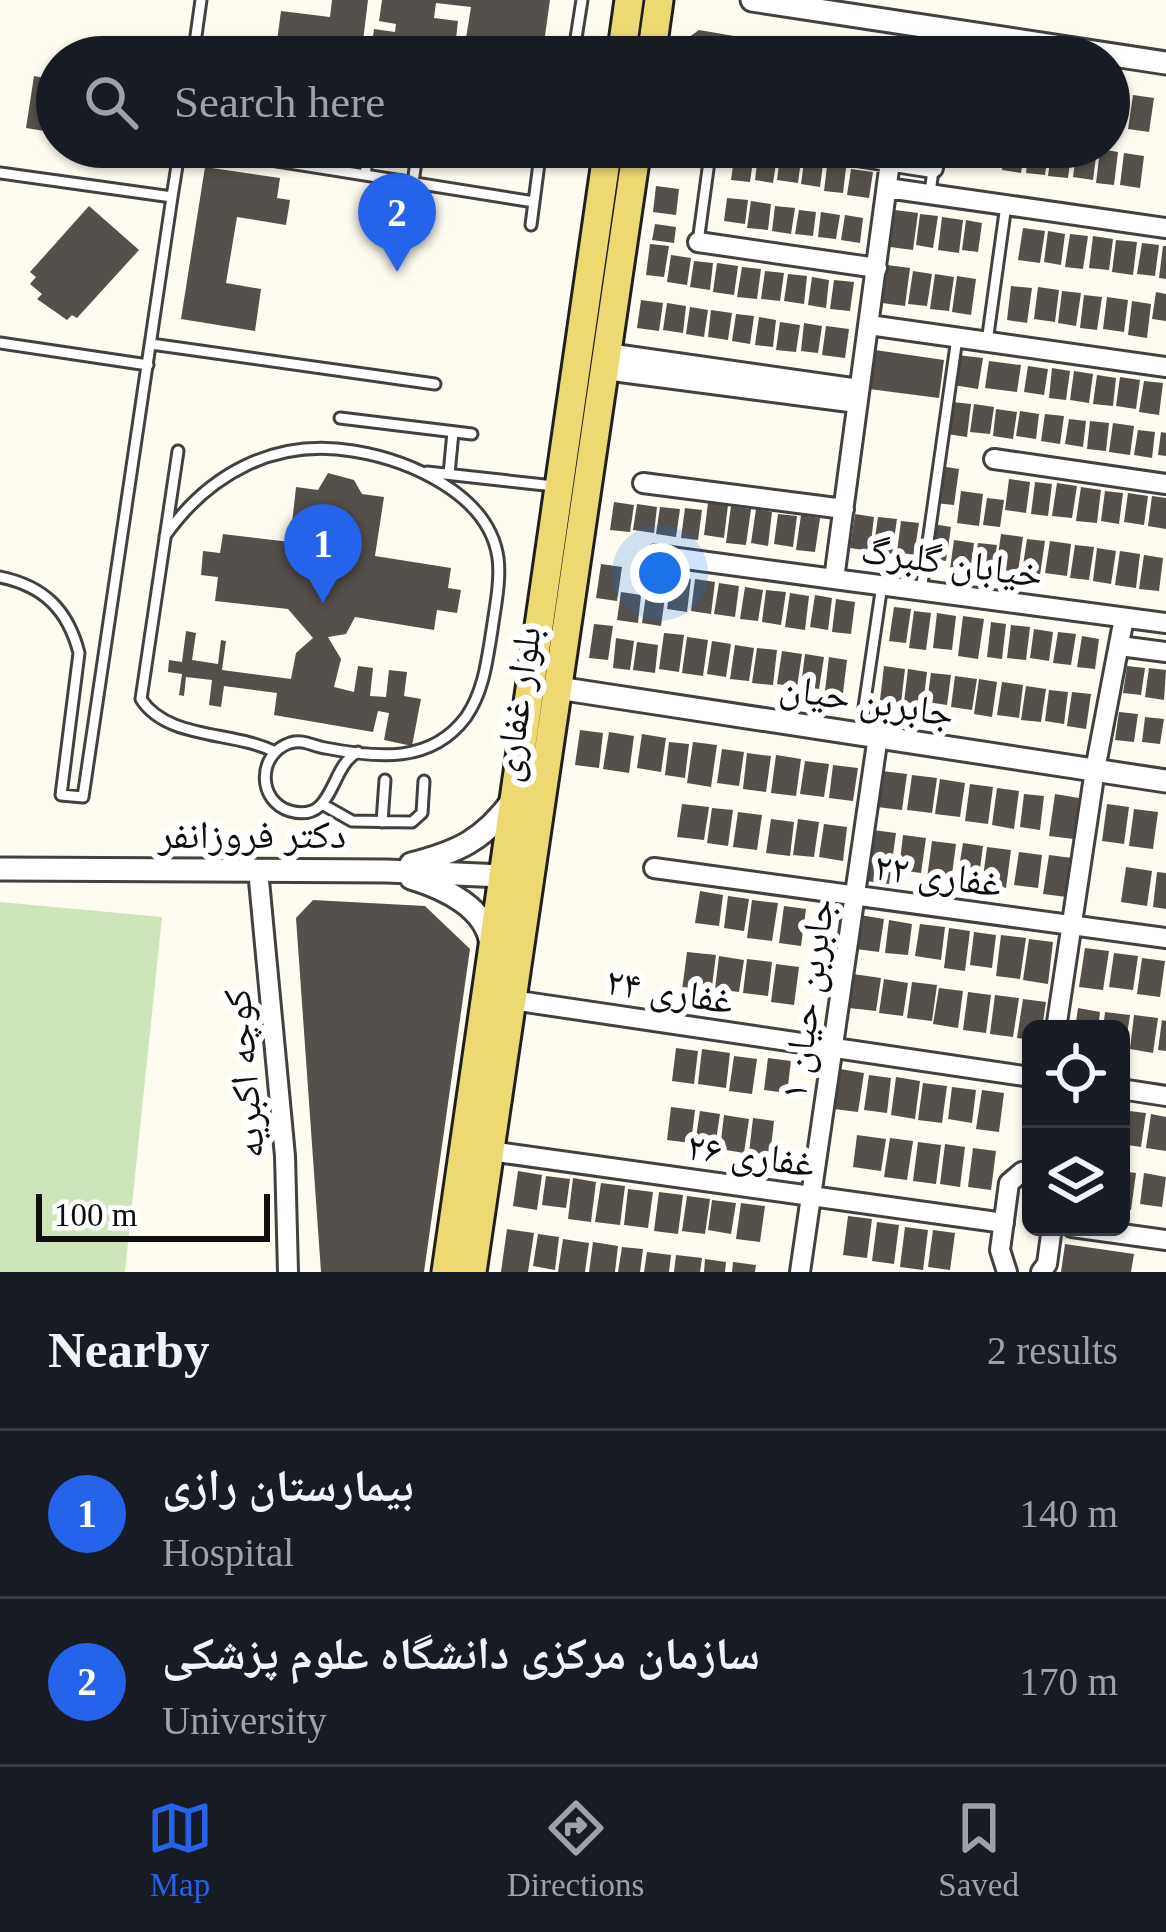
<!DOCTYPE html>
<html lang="en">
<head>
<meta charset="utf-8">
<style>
	:root { --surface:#171b24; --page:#20242c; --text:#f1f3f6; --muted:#9ea1a6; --line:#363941; --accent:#2563eb }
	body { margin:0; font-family:"Times New Roman","Noto Naskh Arabic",serif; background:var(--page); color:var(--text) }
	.controls { position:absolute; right:36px; bottom:36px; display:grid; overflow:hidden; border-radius:18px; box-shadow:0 3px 9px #0004 }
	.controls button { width:108px; height:108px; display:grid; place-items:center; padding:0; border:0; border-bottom:3px solid var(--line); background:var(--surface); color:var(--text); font:60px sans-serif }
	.scale { position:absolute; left:36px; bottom:30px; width:234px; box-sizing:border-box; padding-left:12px; border:6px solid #0e0e0e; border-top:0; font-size:33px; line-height:42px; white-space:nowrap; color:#0e0e0e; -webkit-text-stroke:9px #fff; paint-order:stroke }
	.you { position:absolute; left:660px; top:573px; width:42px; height:42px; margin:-30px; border:9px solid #fff; border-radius:50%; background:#1a73e8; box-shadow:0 0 0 18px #1a73e833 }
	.badge { display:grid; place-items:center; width:78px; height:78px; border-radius:50%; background:var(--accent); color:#fff; font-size:39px; font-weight:700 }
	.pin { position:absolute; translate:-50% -99px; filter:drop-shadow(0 3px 6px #0008) }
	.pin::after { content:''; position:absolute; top:63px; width:42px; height:36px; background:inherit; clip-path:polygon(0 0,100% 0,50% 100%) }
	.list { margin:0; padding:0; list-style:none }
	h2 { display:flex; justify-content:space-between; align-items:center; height:156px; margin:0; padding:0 48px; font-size:51px }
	h2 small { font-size:39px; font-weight:400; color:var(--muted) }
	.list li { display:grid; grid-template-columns:78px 1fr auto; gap:36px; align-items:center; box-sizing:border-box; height:168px; padding:0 48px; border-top:3px solid var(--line) }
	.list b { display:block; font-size:45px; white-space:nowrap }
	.list p { margin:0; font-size:39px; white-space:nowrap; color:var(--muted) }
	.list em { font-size:39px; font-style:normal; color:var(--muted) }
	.icon { flex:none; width:66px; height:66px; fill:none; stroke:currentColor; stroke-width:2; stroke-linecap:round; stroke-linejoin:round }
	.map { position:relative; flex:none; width:1166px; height:1272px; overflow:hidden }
	.search { position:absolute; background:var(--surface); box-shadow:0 3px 9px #0004; left:36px; right:36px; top:36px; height:132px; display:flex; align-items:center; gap:30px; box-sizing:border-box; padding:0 42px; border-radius:66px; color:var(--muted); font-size:45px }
	.sheet { height:492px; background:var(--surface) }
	nav { display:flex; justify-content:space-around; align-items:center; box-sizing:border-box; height:168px; border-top:3px solid var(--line); background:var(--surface); font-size:33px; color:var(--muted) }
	nav a { display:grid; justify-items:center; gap:6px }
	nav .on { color:var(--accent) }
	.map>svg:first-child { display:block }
	.green { fill:#cee5bc }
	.building { fill:#55504b }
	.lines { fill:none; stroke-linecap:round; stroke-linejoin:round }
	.service-casing { stroke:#414141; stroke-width:15 }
	.minor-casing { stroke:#414141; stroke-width:24 }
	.tertiary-casing { stroke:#414141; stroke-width:27 }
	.primary-casing { stroke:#1f1f1f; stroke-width:33 }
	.service { stroke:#fff; stroke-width:9 }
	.minor { stroke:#fff; stroke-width:18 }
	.tertiary { stroke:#fff; stroke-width:21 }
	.primary { stroke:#ecd971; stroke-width:27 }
	.labels { text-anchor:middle; stroke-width:12; stroke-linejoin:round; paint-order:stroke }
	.street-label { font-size:39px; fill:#0e0e0e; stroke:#fff }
</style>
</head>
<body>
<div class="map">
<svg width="1166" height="1272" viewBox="0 0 1166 1272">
	<rect width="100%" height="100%" fill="#fefcf0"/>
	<path class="green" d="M0,902L162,917L125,1272H0Z"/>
	<path class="building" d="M332,0H368L361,57L275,56L281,11L330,17Z
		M382,0H550L542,57H463L471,7L436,3L434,18L458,21L454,57H370L374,29L395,32L396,24L379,21Z
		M699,30L734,36L731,57H683L685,40Z
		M751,42L770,45L769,57H749Z
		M776,43L794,45L793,57H774Z
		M796,47L815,50L814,57H795Z
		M34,76L57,80V133L26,128Z
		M1110,92L1128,94L1123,128L1109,126Z
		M1133,95L1154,98L1149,132L1128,129Z
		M85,147H116L113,167L82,163Z
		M662,147H685L682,166L660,163Z
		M958,147H977L975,165L955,162Z
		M982,147H1001L998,168L980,165Z
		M1005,147H1025L1021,173L1002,170Z
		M1029,147H1049L1045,175L1026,173Z
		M1052,147H1072L1068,178L1048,176Z
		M1077,147L1097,149L1093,180L1073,177Z
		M1100,149L1118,152L1114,185L1096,183Z
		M735,152L754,154L750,182L731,180Z
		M1124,153L1144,156L1140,188L1120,185Z
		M758,155L777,157L773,183L755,180Z
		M780,157L801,160L798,183L777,180Z
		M804,162L823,164L820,187L801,184Z
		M827,166L846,168L843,193L824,191Z
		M205,167L280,178L277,198L290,200L286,225L237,217L226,283L261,289L255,331L181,319Z
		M851,169L873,172L869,198L847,195Z
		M656,186L679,189L676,215L653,212Z
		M727,198L748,200L745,224L724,221Z
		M751,201L771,204L768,230L747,228Z
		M89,206L139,250L77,318L72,315L67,320L37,299L42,294L30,284L36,277L30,272Z
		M775,206L795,208L791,234L772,231Z
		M799,210L816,212L813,236L795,234Z
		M895,210L918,213L913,250L890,247Z
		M821,212L840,215L836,239L818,237Z
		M920,214L938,216L933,248L916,245Z
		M845,215L863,218L860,243L841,240Z
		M942,217L963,220L959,253L938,250Z
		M966,220L982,223L978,252L962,250Z
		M655,224L676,227L674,243L652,240Z
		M1023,228L1045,231L1040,263L1018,260Z
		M1048,231L1065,234L1061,265L1044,262Z
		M1070,234L1088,236L1083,269L1065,267Z
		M1093,236L1113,239L1109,270L1089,268Z
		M1116,240L1137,242L1133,275L1112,272Z
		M1142,243L1159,245L1155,276L1137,274Z
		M650,244L669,246L664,277L646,275Z
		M1163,246H1166V279L1159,278Z
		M671,255L691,258L687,285L667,282Z
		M694,261L713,263L710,290L690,287Z
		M717,263L738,266L734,295L713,292Z
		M887,265L910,268L905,306L882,303Z
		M742,267L761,269L757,299L737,297Z
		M765,271L784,273L780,301L761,299Z
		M913,271L932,274L927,306L908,304Z
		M788,274L807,276L804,304L784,301Z
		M935,274L954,277L949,311L930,309Z
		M957,276L976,279L971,315L952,312Z
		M812,277L829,280L826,308L808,305Z
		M834,280L854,282L850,311L830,309Z
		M1011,286L1032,288L1027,323L1007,320Z
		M1038,287L1059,290L1055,322L1034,319Z
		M1062,291L1081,293L1076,326L1058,323Z
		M1156,292L1166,294V321L1152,319Z
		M1084,295L1102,297L1097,330L1080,328Z
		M1107,297L1128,300L1124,332L1103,329Z
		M641,300L663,303L659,331L637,328Z
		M1132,301L1151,304L1147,338L1128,335Z
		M667,303L686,306L683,333L663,330Z
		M690,307L708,310L704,337L686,334Z
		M711,310L732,313L728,340L708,337Z
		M736,314L754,316L750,344L732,341Z
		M759,317L776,320L773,347L755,345Z
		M780,322L800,325L796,352L776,350Z
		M804,323L822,326L818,353L801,351Z
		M826,326L849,329L845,358L822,355Z
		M875,350L944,360L939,398L869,389Z
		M957,355L983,358L978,389L953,385Z
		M989,361L1021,365L1017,392L985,388Z
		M1028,366L1048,369L1044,395L1024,392Z
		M1052,368L1070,371L1066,400L1049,398Z
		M1074,371L1093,374L1089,403L1070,400Z
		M1097,375L1116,378L1113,406L1093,404Z
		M1120,377L1140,380L1136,409L1116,406Z
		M1144,381L1163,383L1159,415L1139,412Z
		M952,402L971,404L967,437L947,434Z
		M974,404L994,407L990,434L970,432Z
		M996,409L1017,412L1013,439L993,436Z
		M1020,411L1039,414L1036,439L1016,436Z
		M1045,414L1064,416L1060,444L1041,441Z
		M1069,419L1086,421L1083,447L1065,444Z
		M1090,421L1109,423L1106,451L1087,449Z
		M1113,423L1134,426L1130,455L1109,452Z
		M1138,430L1155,432L1152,458L1134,455Z
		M1161,432L1166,433V456L1158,455Z
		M940,466L959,469L954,505L935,503Z
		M328,473L354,480L362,494L384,497L375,556L451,568L448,588L461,590L457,613L437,610L434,630L355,617L346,634L328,637L341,659L334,687L354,692L358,666L373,668L370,696L386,697L389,670L407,672L404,696L421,699L412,746L384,740L389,713L378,711L373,732L274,715L277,693L224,686L221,707L209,705L212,680L186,677L184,696L179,695L182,674L168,672L169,660L182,662L186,631L196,633L192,660L218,664L221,640L226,641L222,670L291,679L296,653L313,638L288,609L215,601L218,577L201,575L203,551L220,553L223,534L290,542L296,487L318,490Z
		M1009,479L1030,482L1026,513L1005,510Z
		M1035,482L1052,484L1048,516L1031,514Z
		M1057,483L1077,486L1072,518L1052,516Z
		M1081,487L1101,490L1097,523L1076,521Z
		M961,491L983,494L979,526L957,523Z
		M1105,491L1123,493L1119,524L1101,521Z
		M1128,493L1148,496L1144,525L1124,522Z
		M1152,496L1166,498V529L1148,526Z
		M987,498L1004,500L1000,527L983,525Z
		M614,502L634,505L630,532L610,530Z
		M708,503L728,505L724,538L704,535Z
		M637,504L657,507L654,533L633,530Z
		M731,506L751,509L746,545L726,543Z
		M660,507L680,509L676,537L656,534Z
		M685,508L702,510L698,540L681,538Z
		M756,509L772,512L768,546L751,543Z
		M778,514L797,516L793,547L774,544Z
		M855,514L874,517L870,551L850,548Z
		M801,515L820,518L815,552L796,550Z
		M878,517L897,519L892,554L873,551Z
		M901,521L919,523L914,555L897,552Z
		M933,524L951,527L946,561L929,558Z
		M1001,534L1023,537L1018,572L996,569Z
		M1027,539L1045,541L1040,575L1022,572Z
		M954,540L974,543L970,572L950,569Z
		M1050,541L1071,544L1067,576L1045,573Z
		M978,543L997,545L993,571L975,569Z
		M1075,545L1094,547L1089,580L1070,578Z
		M1097,548L1116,551L1111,584L1093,581Z
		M1120,551L1140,554L1136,588L1115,585Z
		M1144,555L1163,558L1159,591L1139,589Z
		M601,564L622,567L617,601L596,598Z
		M672,576L691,579L687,612L667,609Z
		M695,579L715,582L711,614L691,611Z
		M719,583L739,586L735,617L714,614Z
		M745,587L763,590L758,621L740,619Z
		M766,590L786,592L781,625L762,622Z
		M621,592L641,595L638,623L617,620Z
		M790,593L809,596L805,630L785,627Z
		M646,595L665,597L661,626L642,623Z
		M815,595L832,598L828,630L810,627Z
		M836,599L855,602L851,634L832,632Z
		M894,607L911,609L906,643L889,641Z
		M914,611L931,613L926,650L909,648Z
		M937,613L956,616L952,650L933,648Z
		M963,616L984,619L978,659L958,656Z
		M991,622L1006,624L1002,659L987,657Z
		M594,624L613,626L608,660L589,658Z
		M1011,625L1030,627L1026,660L1007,658Z
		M1034,629L1053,632L1049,661L1030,658Z
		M1058,632L1076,634L1071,665L1053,663Z
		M664,633L684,635L679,672L659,669Z
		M1082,636L1099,639L1095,669L1077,667Z
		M687,637L708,640L703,676L682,673Z
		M616,638L634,641L630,670L613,668Z
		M712,641L731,644L726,677L707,674Z
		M637,642L658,645L655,673L633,670Z
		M735,645L754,648L749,681L730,679Z
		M757,648L777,650L773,685L752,683Z
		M782,651L802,654L797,687L777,684Z
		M805,654L824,657L819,689L801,686Z
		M829,657L847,660L843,693L825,691Z
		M884,666L905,669L901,703L880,700Z
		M1127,666L1145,668L1141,695L1123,693Z
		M1149,668L1166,670L1164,700L1145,697Z
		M908,669L927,672L923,705L904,702Z
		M931,673L951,675L947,705L927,702Z
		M955,676L977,679L972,710L951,707Z
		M979,679L997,682L992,717L974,714Z
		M1002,682L1023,685L1019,718L997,715Z
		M1026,686L1046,689L1041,722L1021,720Z
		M1049,690L1068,692L1064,724L1045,721Z
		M1072,692L1091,694L1086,729L1067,726Z
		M1119,712L1138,714L1134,742L1115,740Z
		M1145,717L1164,719L1160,744L1142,742Z
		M580,730L603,733L599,768L575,765Z
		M609,732L634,736L629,773L603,769Z
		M642,734L666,738L661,772L637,768Z
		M669,742L689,744L685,778L665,775Z
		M693,742L717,745L711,787L687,783Z
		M722,749L744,752L739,786L717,783Z
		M747,753L771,756L766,792L743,789Z
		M776,755L801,759L796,796L771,793Z
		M805,761L829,764L824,797L800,794Z
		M833,765L858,768L853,801L829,798Z
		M882,771L907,774L902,810L877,807Z
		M912,775L937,778L932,813L907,810Z
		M940,779L965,783L960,817L935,814Z
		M970,784L993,787L988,824L965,821Z
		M997,788L1019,791L1014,829L992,825Z
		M1024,794L1044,796L1040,830L1020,827Z
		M1055,794L1079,798L1074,839L1049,836Z
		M682,804L709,807L704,840L677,837Z
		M1107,804L1129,807L1124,844L1102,841Z
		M712,808L733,810L728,846L707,843Z
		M1134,809L1158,812L1153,849L1129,846Z
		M738,812L762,815L757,850L733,847Z
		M771,819L794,822L790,856L766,853Z
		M798,819L819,822L814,857L793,855Z
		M824,824L847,827L843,861L819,857Z
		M873,830L896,833L889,884L866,881Z
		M903,835L926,838L921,873L899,870Z
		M932,841L956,844L951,882L927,878Z
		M963,843L983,846L978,883L957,880Z
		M987,847L1011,850L1006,888L982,885Z
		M1019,852L1042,855L1038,888L1014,885Z
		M1049,855L1072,858L1067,897L1043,894Z
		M1126,867L1152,871L1147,906L1121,902Z
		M1157,872L1166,873V909L1153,907Z
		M700,891L723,895L719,926L695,923Z
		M728,896L749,899L744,931L724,928Z
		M313,900L425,906L470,949L424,1272H321L296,918Z
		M752,900L778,903L772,941L747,938Z
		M784,906L806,909L801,946L779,943Z
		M860,915L884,919L879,952L856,949Z
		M889,920L912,924L908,955L885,953Z
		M920,924L945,927L941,960L915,956Z
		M949,928L970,931L965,971L944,968Z
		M974,932L996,935L992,968L970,965Z
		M1001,935L1026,938L1020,979L996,976Z
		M1029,939L1053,942L1048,984L1023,980Z
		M1085,948L1109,951L1103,990L1079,987Z
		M687,952L716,955L711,994L682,990Z
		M1114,953L1138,956L1133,990L1109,987Z
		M719,956L744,960L739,992L715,989Z
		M1142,958L1165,961L1160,997L1137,994Z
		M747,959L772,962L768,996L743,993Z
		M776,964L799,967L794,1005L771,1002Z
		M853,974L881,978L876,1011L849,1008Z
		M884,979L908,983L903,1016L879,1013Z
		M912,982L937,985L932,1021L907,1018Z
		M939,988L963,991L958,1028L933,1024Z
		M968,992L991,995L986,1033L963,1030Z
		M995,995L1019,998L1013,1037L990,1034Z
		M1023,999L1046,1002L1042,1029H1031V1040L1017,1038Z
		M1078,1008L1100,1012L1098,1029H1075Z
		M1105,1012L1130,1015L1125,1048L1121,1047V1029H1103Z
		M1134,1015L1158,1018L1153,1053L1130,1049Z
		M1162,1020L1166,1021V1051L1158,1050Z
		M676,1048L698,1051L694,1084L672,1081Z
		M702,1049L730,1053L726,1088L698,1084Z
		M734,1056L757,1059L752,1094L729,1091Z
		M768,1058L791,1061L787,1093L764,1090Z
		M840,1069L864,1073L858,1112L834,1109Z
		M869,1075L891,1078L887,1113L864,1110Z
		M896,1077L920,1081L915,1119L891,1115Z
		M923,1083L947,1086L942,1123L918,1120Z
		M952,1087L976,1090L972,1123L948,1119Z
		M982,1090L1004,1093L999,1132L976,1129Z
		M671,1107L695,1110L691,1143L667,1140Z
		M1121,1110L1146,1113L1141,1147L1121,1144Z
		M700,1111L720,1114L715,1147L695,1144Z
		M1151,1114L1166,1117V1151L1146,1148Z
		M724,1115L749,1119L744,1153L720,1149Z
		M753,1118L774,1121L770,1156L749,1153Z
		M857,1135L886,1139L881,1171L853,1167Z
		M890,1138L913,1141L907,1180L884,1177Z
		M918,1142L941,1145L936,1184L913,1181Z
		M945,1144L965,1147L960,1187L940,1184Z
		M973,1148L996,1151L991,1190L968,1187Z
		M518,1171L542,1175L537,1210L513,1206Z
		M1121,1171L1136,1173L1131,1210L1121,1209Z
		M1144,1173L1166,1177L1162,1207L1140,1204Z
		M546,1176L570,1179L566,1208L542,1205Z
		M573,1178L596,1182L591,1222L568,1219Z
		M601,1183L625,1186L620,1225L595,1222Z
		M628,1189L653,1192L648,1228L624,1225Z
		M659,1192L683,1195L678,1234L654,1231Z
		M687,1196L710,1199L705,1234L682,1231Z
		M712,1200L736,1203L731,1234L708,1230Z
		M741,1203L765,1206L760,1242L736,1239Z
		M848,1216L872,1219L867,1258L843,1255Z
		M877,1222L899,1225L894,1264L872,1261Z
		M905,1227L928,1230L923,1270L900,1267Z
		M507,1229L534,1233L528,1272H501Z
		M933,1230L955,1233L950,1270L928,1267Z
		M538,1234L559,1237L555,1270L533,1266Z
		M563,1239L589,1243L585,1272H558Z
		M593,1242L618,1246L615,1272H589Z
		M1065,1244L1134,1254L1131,1272H1061Z
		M622,1247L643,1249L640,1272H618Z
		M647,1252L671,1255L669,1272H644Z
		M676,1255L702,1258L700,1272H674Z
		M705,1259L726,1262L725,1272H704Z
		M733,1262L756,1265L755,1272H732Z"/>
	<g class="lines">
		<defs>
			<path id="service" d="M193,57L201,0
				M573,57L582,0
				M950,57L954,33
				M189,147L534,202
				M0,173L172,197L180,147
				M365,175L369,147
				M413,183L418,147
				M930,193L936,147
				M531,225L541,148
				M698,242L711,147
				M987,342L1006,205
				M0,343L148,365
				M151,344L435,384
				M340,418L472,434
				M178,451L141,699C167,740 235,731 275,752
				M427,472L554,486
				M449,474L453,432
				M165,536C209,474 274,438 353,451C409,460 489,494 498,558C501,580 495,608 492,630C487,660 484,691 466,717C431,764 377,758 325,748C312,746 304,739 290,743C257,754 257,801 290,811C335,824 329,766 358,752
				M0,577C44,586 68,610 79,653L61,795L83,797L172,197
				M921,591L957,338
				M860,734L882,585
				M322,804L352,821L412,822L422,813L424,781
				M382,822L385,780"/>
			<path id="minor" d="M799,147L933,168
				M890,162L834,579L1166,623
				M887,188L1166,228
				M698,242L877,268
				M869,325L1166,367
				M607,353L859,389
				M605,370L857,403
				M994,459L1166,484
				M643,483L844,509
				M656,555L834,579
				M1120,646L1166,652
				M654,868L1166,938
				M258,870L285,1156L288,1272
				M512,1000L1031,1077
				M1056,1029L1095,770L1124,618
				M1121,1089L1166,1096
				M490,1151L1004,1223
				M1072,1227L1166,1240
				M800,1272L878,736
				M1007,1272L1000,1250L1009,1183L1022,1172L1031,1170
				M1041,1272L1047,1264L1052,1227"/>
			<path id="tertiary" d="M752,0L1166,63
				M558,688L1166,781
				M411,864C458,852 484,840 513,800
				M0,869L387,871L503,876
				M411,878C444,888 488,908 491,946"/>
			<path id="primary" d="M621,57L629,0
				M651,57L659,0
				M446,1272L608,147
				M472,1272L637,147"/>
		</defs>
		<use href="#service" class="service-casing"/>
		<use href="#minor" class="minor-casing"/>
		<use href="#tertiary" class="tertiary-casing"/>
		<use href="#primary" class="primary-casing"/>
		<use href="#service" class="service"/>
		<use href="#minor" class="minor"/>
		<use href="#tertiary" class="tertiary"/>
		<use href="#primary" class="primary"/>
	</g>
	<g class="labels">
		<g class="street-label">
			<text transform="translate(952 561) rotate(8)" y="14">خیابان گلبرگ</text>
			<text transform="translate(867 699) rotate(9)" y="14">جابربن حیان</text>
			<text transform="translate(516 704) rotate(-82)" y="14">بلوار غفاری</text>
			<text x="252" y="848">دکتر فروزانفر</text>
			<text transform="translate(938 874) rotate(8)" y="14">غفاری ۲۲</text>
			<text transform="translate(670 990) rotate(9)" y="14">غفاری ۲۴</text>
			<text transform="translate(806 999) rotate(-82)" y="14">جابربن حیان ۱</text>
			<text transform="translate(243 1074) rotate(-95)" y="14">کوچه اکبریه</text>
			<text transform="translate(751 1154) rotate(8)" y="14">غفاری ۲۶</text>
		</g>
	</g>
</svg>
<div class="controls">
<button><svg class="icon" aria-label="locate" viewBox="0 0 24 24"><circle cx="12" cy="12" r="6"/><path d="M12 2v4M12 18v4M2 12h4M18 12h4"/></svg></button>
<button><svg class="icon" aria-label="layers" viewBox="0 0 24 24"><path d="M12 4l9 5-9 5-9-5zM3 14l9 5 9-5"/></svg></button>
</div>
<div class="scale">100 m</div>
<div class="you"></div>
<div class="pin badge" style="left:323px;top:603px">1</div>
<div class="pin badge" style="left:397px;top:272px">2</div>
<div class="search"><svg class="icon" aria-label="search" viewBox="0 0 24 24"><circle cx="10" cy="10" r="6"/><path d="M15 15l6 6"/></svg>Search here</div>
</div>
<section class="sheet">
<h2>Nearby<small>2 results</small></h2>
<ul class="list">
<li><span class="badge">1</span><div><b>بیمارستان رازی</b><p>Hospital</p></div><em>140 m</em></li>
<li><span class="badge">2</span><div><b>سازمان مرکزی دانشگاه علوم پزشکی</b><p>University</p></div><em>170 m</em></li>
</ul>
</section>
<nav>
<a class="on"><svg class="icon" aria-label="map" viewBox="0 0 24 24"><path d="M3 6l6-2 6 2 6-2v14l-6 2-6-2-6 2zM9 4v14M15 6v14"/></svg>Map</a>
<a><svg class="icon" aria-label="directions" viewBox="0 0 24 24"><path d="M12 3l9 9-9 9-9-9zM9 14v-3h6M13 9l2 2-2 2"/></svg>Directions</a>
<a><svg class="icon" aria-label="saved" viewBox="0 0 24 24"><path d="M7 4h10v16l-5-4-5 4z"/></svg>Saved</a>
</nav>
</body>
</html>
